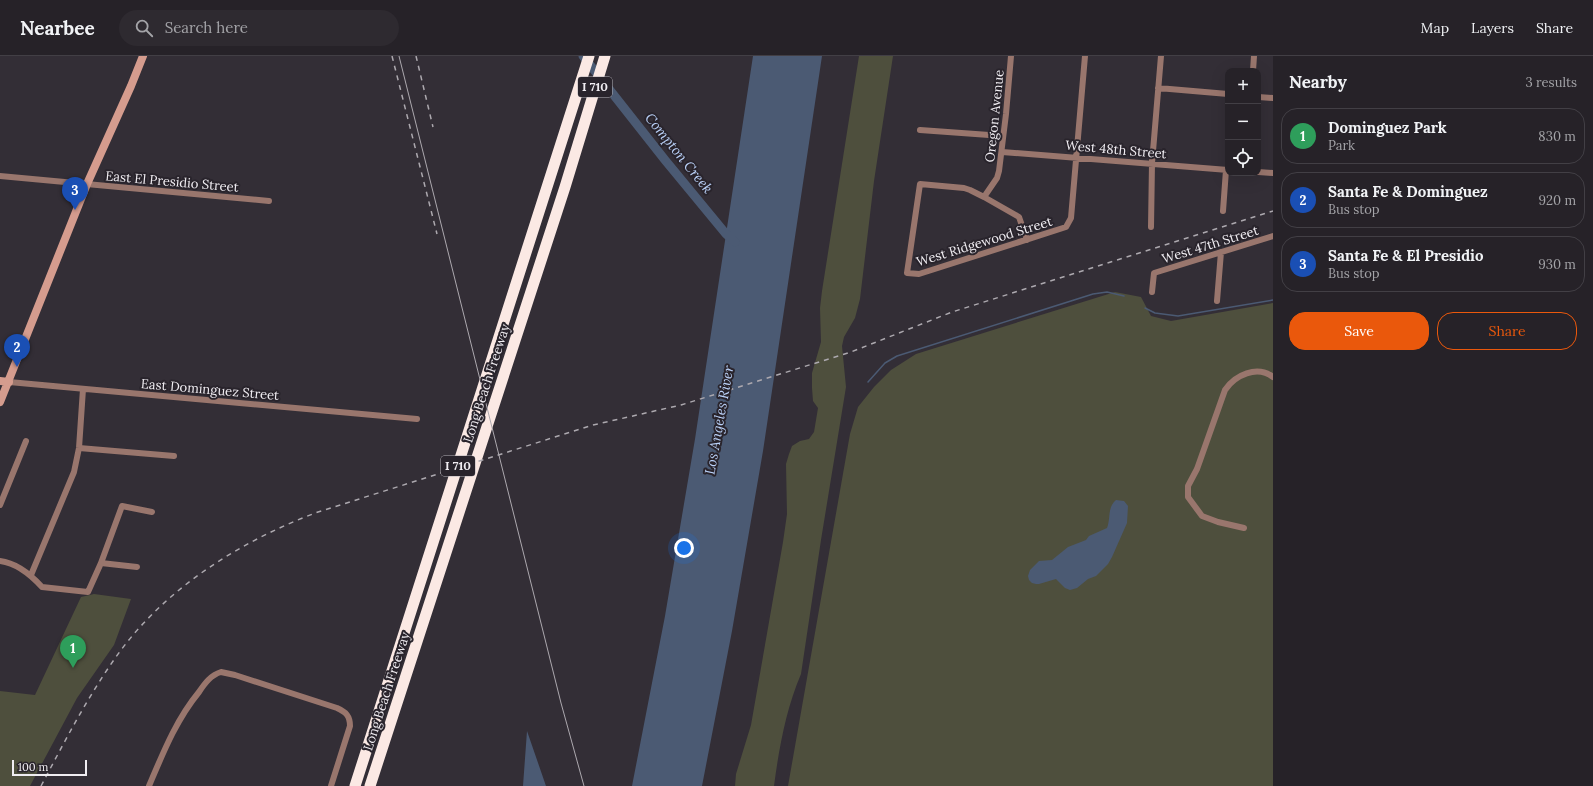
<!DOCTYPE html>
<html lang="en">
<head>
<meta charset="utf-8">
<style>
	:root { --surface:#262228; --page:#2e2a30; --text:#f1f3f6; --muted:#a4a4a8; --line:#423f45; --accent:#ea580c }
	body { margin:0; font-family:Lora,serif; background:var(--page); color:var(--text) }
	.controls { position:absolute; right:12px; top:12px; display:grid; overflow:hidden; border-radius:8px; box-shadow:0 4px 16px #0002 }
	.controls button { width:36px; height:36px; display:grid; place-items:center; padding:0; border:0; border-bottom:1px solid var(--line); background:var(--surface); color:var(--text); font:20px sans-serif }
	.scale { position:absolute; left:12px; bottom:10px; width:75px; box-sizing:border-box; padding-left:4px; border:2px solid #f0edf2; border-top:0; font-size:11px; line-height:14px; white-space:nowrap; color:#f0edf2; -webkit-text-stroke:3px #29242c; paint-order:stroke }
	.you { position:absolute; left:684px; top:492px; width:14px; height:14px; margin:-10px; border:3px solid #fff; border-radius:50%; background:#1a73e8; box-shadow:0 0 0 6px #1a73e833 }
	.badge { display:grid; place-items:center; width:26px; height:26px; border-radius:50%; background:var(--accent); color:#fff; font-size:13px; font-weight:700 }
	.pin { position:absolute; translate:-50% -33px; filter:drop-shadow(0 1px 2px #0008) }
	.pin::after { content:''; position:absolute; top:21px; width:14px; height:12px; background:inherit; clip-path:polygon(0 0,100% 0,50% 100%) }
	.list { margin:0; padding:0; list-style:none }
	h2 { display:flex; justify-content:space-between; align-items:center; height:52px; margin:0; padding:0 16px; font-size:17px }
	h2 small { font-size:13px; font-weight:400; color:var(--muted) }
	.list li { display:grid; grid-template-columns:26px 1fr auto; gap:12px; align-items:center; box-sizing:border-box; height:56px; margin:0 8px 8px; padding:0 8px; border:1px solid var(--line); border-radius:16px }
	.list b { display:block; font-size:15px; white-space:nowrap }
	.list p { margin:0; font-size:13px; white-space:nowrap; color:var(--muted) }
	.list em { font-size:13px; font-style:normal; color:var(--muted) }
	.actions { display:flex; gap:8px; padding:12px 16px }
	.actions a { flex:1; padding:9px 0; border:1px solid var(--accent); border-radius:16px; text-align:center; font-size:14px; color:var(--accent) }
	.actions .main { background:var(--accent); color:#fff }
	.icon { flex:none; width:22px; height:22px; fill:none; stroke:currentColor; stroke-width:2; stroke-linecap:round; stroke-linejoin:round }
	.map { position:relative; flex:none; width:1273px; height:730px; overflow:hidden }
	header { display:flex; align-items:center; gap:24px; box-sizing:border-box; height:56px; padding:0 20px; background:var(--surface); border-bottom:1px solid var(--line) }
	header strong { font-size:19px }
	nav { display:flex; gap:22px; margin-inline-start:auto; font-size:14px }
	.search { width:280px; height:36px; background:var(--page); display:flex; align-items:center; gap:10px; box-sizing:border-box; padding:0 14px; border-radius:22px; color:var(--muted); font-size:15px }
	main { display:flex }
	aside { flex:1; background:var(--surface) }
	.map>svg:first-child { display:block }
	.green { fill:#4e4f3d }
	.water { fill:#4b5a73 }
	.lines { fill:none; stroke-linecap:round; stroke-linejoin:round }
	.stream { stroke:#4b5a73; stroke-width:1.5 }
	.river { stroke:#4b5a73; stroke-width:9 }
	.street { stroke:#99766d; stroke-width:6 }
	.secondary { stroke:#d59c8e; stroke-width:8 }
	.highway { stroke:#fbe9e4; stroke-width:11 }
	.tram { stroke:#ada9af; stroke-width:1 }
	.rail { stroke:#ada9af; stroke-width:1.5; stroke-dasharray:5 5; stroke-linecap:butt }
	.labels { text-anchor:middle; stroke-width:4; stroke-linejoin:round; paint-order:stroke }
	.shield { fill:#29242c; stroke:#b4b1b7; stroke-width:1 }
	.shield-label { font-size:12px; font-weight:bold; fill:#f0edf2 }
	.street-label { font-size:13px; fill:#f0edf2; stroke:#29242c }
	.water-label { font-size:14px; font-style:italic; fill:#bad1f8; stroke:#29242c }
</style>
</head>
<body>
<header>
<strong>Nearbee</strong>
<div class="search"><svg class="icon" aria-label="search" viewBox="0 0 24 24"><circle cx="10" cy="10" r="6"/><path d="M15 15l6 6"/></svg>Search here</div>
<nav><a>Map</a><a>Layers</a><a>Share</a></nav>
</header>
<main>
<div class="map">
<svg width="1273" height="730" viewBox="0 0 1273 730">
	<rect width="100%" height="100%" fill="#332e36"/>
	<path class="green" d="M859,0H893L874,125L860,243L855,262L844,281L842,290L846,331L821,484L801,618C786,653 779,692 774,730H735L736,718L751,669L783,486L787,458L786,408L789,398L792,390L800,385L809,383L814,376L818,352L813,345L812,332V317L821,286L820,252L822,235Z
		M1115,236L1141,241L1151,260L1171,265L1273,247V730H788L850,378L858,351L874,331L891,314L916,298Z
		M94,538L131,543L114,589L77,642L30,730H0V635L35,639L81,541Z"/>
	<path class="water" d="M753,0H822L763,395L732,575L702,730H632L665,560L695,383Z
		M1116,444L1124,445L1128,450L1127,467L1112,501L1108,508L1096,520L1088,523L1077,532L1070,534L1065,532L1056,523L1039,528H1036L1032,527L1029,524L1028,520L1030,514L1039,505L1052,504L1068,491L1086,484L1089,480L1107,472C1111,462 1107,452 1116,444Z
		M527,675L546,730H523Z"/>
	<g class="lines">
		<path class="stream" d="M1145,252L1155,257L1178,260L1273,244
			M868,326L885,307L897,300L1093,238L1107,236L1124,240"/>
		<path class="river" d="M583,0L665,104L726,178L735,186"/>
		<path class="street" d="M1011,0L1006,58L999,115L997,122L984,141L1019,161L1027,184
			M1253,15L1254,0
			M1158,32L1228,38
			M1258,41L1273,42
			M920,74L1003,80
			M1002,96L1228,114
			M1258,116L1273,117
			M0,120L269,145
			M984,141L970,134L964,132L920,128L907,217L919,218L1066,171L1071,162L1085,0
			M1223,155L1226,114
			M1151,171L1152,107L1161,0
			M1152,236L1154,217L1273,180
			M1217,245L1221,196
			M9,326L417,363
			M79,392L174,400
			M0,449L26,385
			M1244,472L1218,466L1202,460L1188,441V430L1197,413L1225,334C1235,319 1257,309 1273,321
			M0,505C17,507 31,519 42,531L88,536L101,507L122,450L152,456
			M101,507L137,511
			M31,519L74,416L79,392L83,333
			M149,730C163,697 176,664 199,636C205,627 211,619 221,616L235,619L337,652C346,656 350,660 350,670L331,730"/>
		<path class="secondary" d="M0,325L9,326
			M0,346L87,128L131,30L143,0"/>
		<path class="highway" d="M355,730L589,0
			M370,730L565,131L605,0"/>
		<path class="tram" d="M399,0L561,647L584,730"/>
		<path class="rail" d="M392,0L437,178
			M416,0L433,71
			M41,730C66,683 90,636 121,594C170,529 243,484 318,456L593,369L681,349L851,296L952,256L1273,155"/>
	</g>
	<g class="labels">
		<g class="shield">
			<rect x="578" y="21" width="34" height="20" rx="3"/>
			<rect x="441" y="400" width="34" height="20" rx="3"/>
		</g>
		<g class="shield-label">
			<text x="595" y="35">I 710</text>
			<text x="458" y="414">I 710</text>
		</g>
		<g class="street-label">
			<text transform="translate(994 60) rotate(-84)" y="5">Oregon Avenue</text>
			<text transform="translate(1116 93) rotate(5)" y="5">West 48th Street</text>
			<text transform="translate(172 125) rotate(5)" y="5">East El Presidio Street</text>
			<text transform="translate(984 185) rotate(-17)" y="5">West Ridgewood Street</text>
			<text transform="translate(1210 188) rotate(-17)" y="5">West 47th Street</text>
			<text transform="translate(486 327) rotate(-72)" y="5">Long Beach Freeway</text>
			<text transform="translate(210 333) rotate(5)" y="5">East Dominguez Street</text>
			<text transform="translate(386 635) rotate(-72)" y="5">Long Beach Freeway</text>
		</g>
		<g class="water-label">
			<text transform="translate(679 97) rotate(51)" y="5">Compton Creek</text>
			<text transform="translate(719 364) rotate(-80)" y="5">Los Angeles River</text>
		</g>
	</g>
</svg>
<div class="controls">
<button>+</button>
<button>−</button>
<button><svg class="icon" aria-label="locate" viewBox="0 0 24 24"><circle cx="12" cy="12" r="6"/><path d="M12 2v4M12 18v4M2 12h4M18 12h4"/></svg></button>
</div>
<div class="scale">100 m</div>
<div class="you"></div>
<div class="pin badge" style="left:73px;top:612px;background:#2e9e5b">1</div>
<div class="pin badge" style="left:17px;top:311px;background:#1a4fb4">2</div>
<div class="pin badge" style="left:75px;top:154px;background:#1a4fb4">3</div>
</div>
<aside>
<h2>Nearby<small>3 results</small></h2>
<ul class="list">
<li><span class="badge" style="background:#2e9e5b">1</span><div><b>Dominguez Park</b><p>Park</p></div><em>830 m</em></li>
<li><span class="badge" style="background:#1a4fb4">2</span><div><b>Santa Fe &amp; Dominguez</b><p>Bus stop</p></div><em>920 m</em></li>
<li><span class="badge" style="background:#1a4fb4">3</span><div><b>Santa Fe &amp; El Presidio</b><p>Bus stop</p></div><em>930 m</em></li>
</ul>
<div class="actions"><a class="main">Save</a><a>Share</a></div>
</aside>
</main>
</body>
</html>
